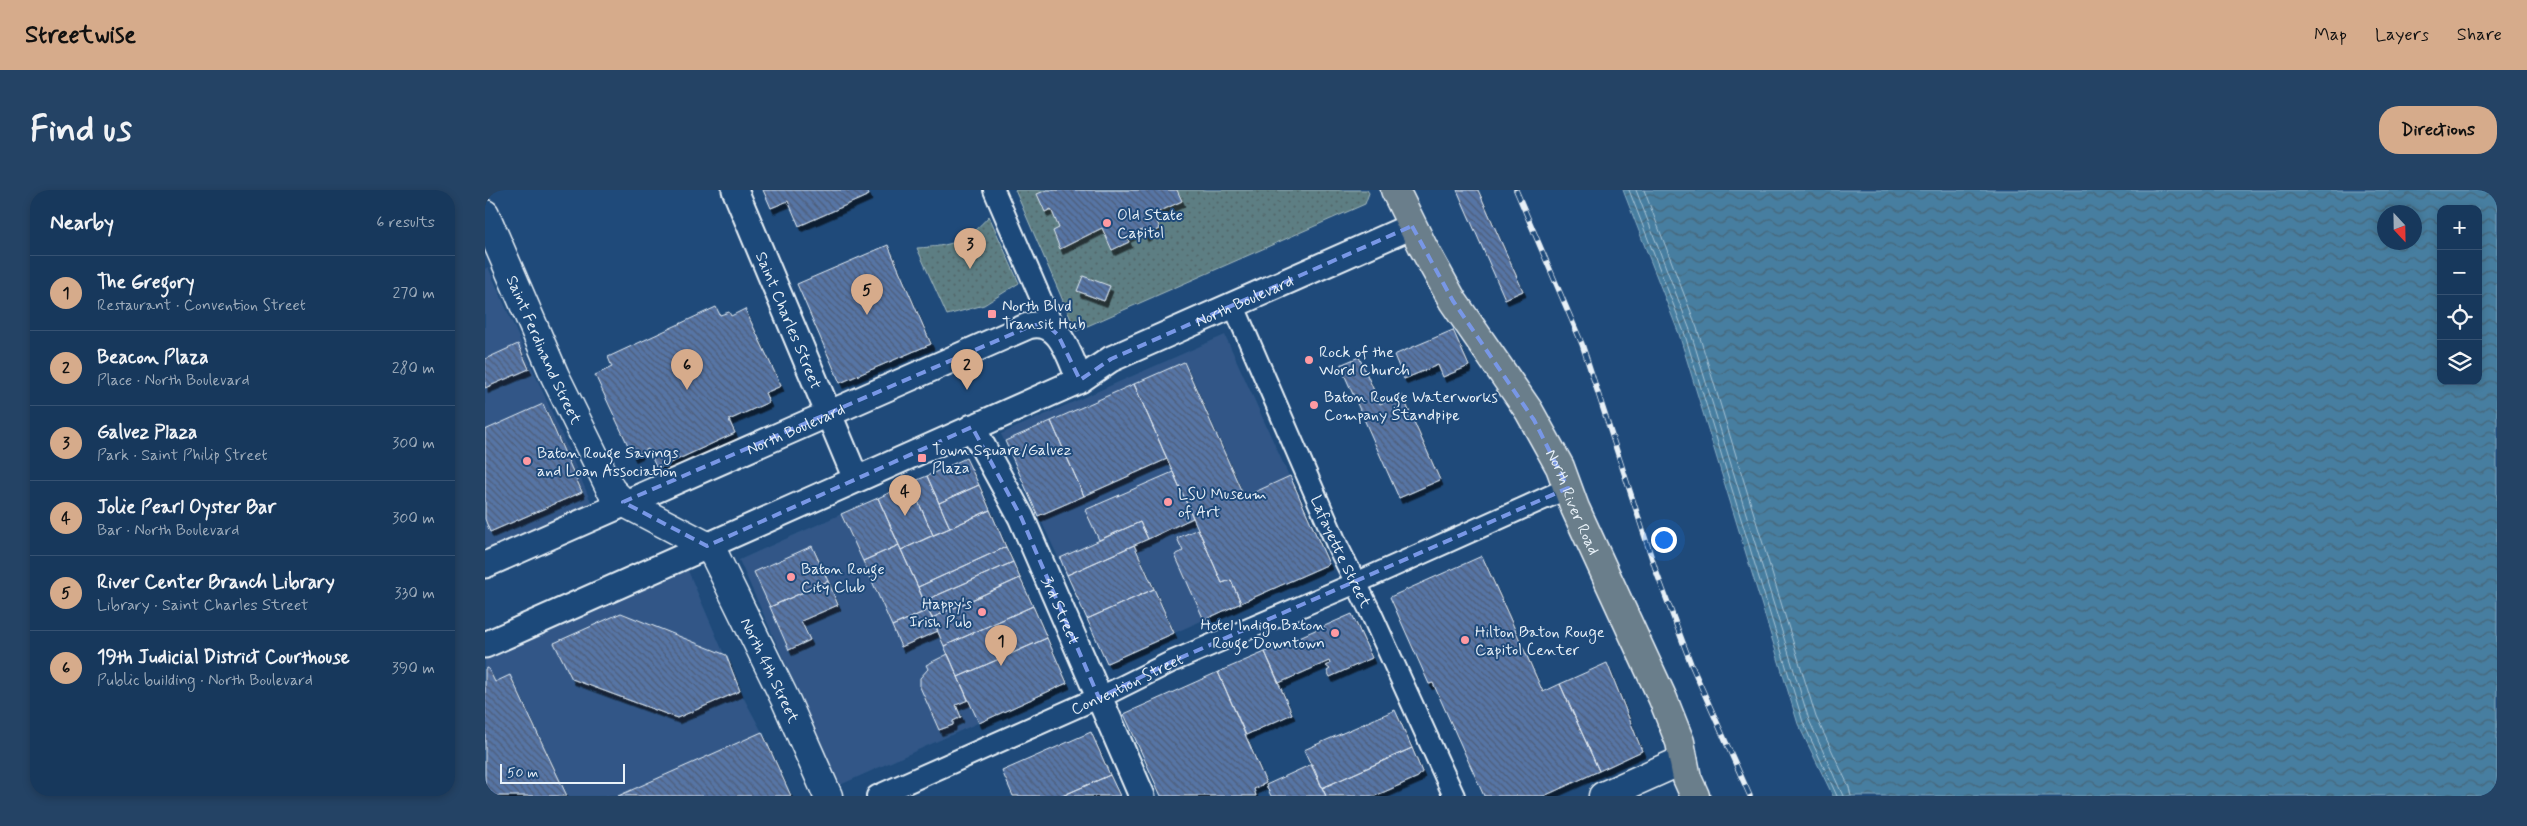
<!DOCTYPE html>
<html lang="en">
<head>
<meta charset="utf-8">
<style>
	:root { --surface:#17385c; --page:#244365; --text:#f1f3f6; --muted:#9eacbb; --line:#365272; --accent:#d6ab8b }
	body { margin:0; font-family:Mynerve,sans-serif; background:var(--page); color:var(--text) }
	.controls { position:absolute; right:15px; top:15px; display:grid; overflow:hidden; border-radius:10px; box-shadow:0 2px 8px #0003 }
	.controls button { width:45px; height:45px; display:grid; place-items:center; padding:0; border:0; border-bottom:1px solid var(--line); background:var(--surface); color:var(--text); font:25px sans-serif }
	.compass { position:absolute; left:1892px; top:15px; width:45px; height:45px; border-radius:50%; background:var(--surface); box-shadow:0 2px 8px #0003; rotate:158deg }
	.scale { position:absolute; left:15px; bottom:12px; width:125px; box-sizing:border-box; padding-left:5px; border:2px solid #e8f1f8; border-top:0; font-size:14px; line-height:18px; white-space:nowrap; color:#e8f1f8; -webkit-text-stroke:4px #1f4a7a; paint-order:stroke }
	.you { position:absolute; left:1178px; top:349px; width:18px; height:18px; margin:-12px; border:4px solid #fff; border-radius:50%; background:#1a73e8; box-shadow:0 0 0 8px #1a73e833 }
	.badge { display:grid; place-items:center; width:32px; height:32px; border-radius:50%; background:var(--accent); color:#111; font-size:16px; font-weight:700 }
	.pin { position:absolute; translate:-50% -41px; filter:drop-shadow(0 1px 2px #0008) }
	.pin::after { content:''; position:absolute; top:26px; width:18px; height:15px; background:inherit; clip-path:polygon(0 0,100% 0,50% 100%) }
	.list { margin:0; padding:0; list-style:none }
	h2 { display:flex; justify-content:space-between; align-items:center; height:65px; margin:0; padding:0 20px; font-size:21px }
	h2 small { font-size:16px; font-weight:400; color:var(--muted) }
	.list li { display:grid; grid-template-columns:32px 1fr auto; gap:15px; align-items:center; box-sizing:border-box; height:75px; padding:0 20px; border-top:1px solid var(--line) }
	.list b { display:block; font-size:19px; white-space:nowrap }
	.list p { margin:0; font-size:16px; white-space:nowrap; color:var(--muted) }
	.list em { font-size:16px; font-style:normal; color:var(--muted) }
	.icon { flex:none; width:28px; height:28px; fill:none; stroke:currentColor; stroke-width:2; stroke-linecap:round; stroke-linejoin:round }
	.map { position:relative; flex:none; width:2012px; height:606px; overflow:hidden; border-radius:20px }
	header { display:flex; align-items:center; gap:30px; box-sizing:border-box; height:70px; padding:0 25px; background:var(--accent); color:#111 }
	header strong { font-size:24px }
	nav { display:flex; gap:28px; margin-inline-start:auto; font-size:18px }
	.intro { display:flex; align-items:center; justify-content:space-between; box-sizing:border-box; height:120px; padding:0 30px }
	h1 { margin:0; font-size:35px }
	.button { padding:12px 22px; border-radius:20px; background:var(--accent); color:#111; font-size:18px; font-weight:700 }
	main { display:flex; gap:30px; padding:0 30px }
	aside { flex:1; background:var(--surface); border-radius:20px; box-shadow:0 2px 8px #0003 }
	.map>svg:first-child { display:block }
	.built { fill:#305787 }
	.grass { fill:url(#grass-dots); stroke:#a2b8be }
	.water { fill:url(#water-waves); stroke:#87acc3; fill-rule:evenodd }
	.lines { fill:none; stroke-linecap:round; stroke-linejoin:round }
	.shore { stroke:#a7c3d5; stroke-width:1 }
	.building { fill:url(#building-back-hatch); stroke:#e8f1f8; filter:url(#shadow) }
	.minor-casing { stroke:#e8f1f8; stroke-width:24 }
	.tertiary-casing { stroke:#e8f1f8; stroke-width:29 }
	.secondary-casing { stroke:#e8f1f8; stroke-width:31 }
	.primary-casing { stroke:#e8f1f8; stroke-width:31 }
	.minor { stroke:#1f4a7a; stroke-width:20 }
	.tertiary { stroke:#1f4a7a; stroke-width:25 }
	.secondary { stroke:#1f4a7a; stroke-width:28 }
	.primary { stroke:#6b7e8b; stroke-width:28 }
	.rail-casing { stroke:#e8f1f8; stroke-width:5.5 }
	.rail { stroke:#1f4a7a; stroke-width:4; stroke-dasharray:11; stroke-linecap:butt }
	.marked { fill:none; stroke:#7897e6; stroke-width:4; stroke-dasharray:10 6; stroke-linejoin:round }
	.poi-dot { fill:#ff9aa2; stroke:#1f4a7a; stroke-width:2 }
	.labels { text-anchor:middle; stroke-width:4; stroke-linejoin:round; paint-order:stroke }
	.poi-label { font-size:16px; fill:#e8f1f8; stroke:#1f4a7a; text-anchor:start }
	.street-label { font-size:16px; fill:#e8f1f8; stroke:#1f4a7a }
</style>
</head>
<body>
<header>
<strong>Streetwise</strong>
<nav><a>Map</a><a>Layers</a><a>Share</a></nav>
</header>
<div class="intro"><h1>Find us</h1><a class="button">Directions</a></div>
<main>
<aside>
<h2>Nearby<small>6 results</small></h2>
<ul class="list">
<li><span class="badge">1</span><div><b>The Gregory</b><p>Restaurant · Convention Street</p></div><em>270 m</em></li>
<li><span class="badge">2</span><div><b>Beacon Plaza</b><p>Place · North Boulevard</p></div><em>280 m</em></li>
<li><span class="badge">3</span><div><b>Galvez Plaza</b><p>Park · Saint Philip Street</p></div><em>300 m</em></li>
<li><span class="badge">4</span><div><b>Jolie Pearl Oyster Bar</b><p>Bar · North Boulevard</p></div><em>300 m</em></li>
<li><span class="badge">5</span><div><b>River Center Branch Library</b><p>Library · Saint Charles Street</p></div><em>330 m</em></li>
<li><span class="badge">6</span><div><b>19th Judicial District Courthouse</b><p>Public building · North Boulevard</p></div><em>390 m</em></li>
</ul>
</aside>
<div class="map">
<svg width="2012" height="606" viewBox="0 0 2012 606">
	<defs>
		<pattern id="grass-dots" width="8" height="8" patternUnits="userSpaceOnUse" patternTransform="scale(1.25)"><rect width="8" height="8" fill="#5d7e83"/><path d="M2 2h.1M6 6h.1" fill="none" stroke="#536669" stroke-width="1.8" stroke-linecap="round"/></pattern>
		<pattern id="water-waves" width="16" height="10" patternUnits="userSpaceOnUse" patternTransform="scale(1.25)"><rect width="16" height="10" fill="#467ea0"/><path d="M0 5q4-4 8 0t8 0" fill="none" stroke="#466679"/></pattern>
		<pattern id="building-back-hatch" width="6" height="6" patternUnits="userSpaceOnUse" patternTransform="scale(1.25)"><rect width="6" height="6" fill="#5674a5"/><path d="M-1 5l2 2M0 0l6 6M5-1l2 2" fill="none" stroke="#4e5e78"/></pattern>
		<filter id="shadow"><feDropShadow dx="3" dy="5.5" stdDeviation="0" flood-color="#0009"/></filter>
	</defs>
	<rect width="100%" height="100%" fill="#1f4a7a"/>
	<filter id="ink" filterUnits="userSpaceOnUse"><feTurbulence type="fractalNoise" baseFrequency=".02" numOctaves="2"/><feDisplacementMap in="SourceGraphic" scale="10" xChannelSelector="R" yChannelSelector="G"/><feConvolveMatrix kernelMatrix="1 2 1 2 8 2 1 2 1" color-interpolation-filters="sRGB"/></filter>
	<g filter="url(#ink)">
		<path class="built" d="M3,77L107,314L0,361V79Z
			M740,145L844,374L622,473L516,244Z
			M481,268L582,493L355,595L254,370Z
			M201,376L255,501L277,542L306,606H0V468Z"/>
		<path class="grass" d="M530,0H882L884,3L880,14L591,141Z
			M504,26L534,93L499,115L462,125L432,58C467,56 481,52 504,26Z"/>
		<path class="water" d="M1138,0H2012V606H1348L1313,534L1194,144ZM1956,19H1993V191H1956ZM1900,22H1930V52H1900Z"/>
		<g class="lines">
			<path class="shore" d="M1144,0L1199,142L1318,532L1352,606
				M1151,0L1205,140L1324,530L1358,606
				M1159,0L1212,138L1331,527L1364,597L1366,606"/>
		</g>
		<path class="building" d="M278,0H382L384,5L314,36L303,11L286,18Z
			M562,0H692L697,11L669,24L675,39L660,46L657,40L642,47L644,52L627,60L617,38L575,59L568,41L574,38L566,19L560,22L552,4Z
			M972,0H993L1038,101L1020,109Z
			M403,55L446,154L355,193L312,94Z
			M598,86L625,96L619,111L592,101Z
			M231,117L235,125L244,122L246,126L260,119L296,196L280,203L284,212L244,230L250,243L172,279L163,259L148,266L110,185L127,177L123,167Z
			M968,140L984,176L958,187L953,175L919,189L909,165Z
			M33,154L44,179L0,198V169Z
			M874,167L895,214L917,205L955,290L914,308L855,175Z
			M699,172L759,307L805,286L844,374L756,413L746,390L737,393L649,194Z
			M649,194L682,269L599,306L566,231Z
			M58,214L97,302L5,342L0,329V240Z
			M566,231L599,306L553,326L520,251Z
			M481,268L494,295L454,313L442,286Z
			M688,282L708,328L663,349L655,332L614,350L600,320Z
			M442,286L465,338L448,345L425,293Z
			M425,293L448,345L416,360L393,308Z
			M494,295L505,320L465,338L454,313Z
			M393,308L414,355L378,371L356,324Z
			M505,320L521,357L433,397L416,360Z
			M655,332L663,349L582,385L575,368Z
			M713,339L737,393L746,390L756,413L719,430L690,365L698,361L692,348Z
			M414,355L443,420L407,436L378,371Z
			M649,355L669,399L602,429L582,385Z
			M327,356L343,391L285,417L269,382Z
			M521,357L528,372L439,411L433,397Z
			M997,366L1058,502L1075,494L1114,581L1059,606H999L948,493L944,494L905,407Z
			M528,372L535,388L447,428L439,411Z
			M535,388L548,416L459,456L447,428Z
			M343,391L353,415L316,431L325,450L304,460L285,417Z
			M669,399L689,443L622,473L602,429Z
			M548,416L562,448L473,487L459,456Z
			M443,420L453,441L416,457L407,436Z
			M136,423L241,465L255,501L192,528L87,489L69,453Z
			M867,424L887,468L845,487L842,481L845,479L841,476L845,474L844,471L794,493L780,462Z
			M562,448L582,493L494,533L473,487Z
			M780,462L807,524L761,545L733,482Z
			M463,464L483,510L471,515L476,527L468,531V535L454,540L435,497V488L443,479L441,475Z
			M1122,473L1157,561L1114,581L1075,494Z
			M3,478L10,492L25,485L82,606H0V479Z
			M733,482L781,593L769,599L771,606H676L639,524Z
			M910,520L927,558L837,598L819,560Z
			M277,542L306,606H133Z
			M606,542L625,585L577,606H528L517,581Z
			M927,558L937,582L933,587L890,606H841L837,598Z
			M827,574L841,606H786L781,595Z
			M625,585L635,606H577Z"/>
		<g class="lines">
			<defs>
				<g id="minor">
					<path d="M509,0L569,139"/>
					<path id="s1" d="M748,114L853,357L885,421L969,606"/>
					<path id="s2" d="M392,606L628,501L686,472L871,393L1083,298"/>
				</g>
				<g id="tertiary">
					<path id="s3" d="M250,0L371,289"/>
					<path id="s4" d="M487,237L536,327L657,606"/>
					<path id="s5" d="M0,375L543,136C576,127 584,167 595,190"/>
					<path id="s6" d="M0,455L595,190L626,169L927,36"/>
				</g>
				<g id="secondary">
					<path id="s7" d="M0,24L70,186L126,300L138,312L222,356L230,366L301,511L343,606"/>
					<path d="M1118,606L1198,570"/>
				</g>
				<g id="primary">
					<path id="s8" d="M910,0L938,57L968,111L1044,221L1075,277L1090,318L1178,509L1195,552L1202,588L1210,606"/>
				</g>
			</defs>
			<use href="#minor" class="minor-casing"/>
			<use href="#tertiary" class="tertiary-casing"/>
			<use href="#secondary" class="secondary-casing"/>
			<use href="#primary" class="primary-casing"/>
			<use href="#minor" class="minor"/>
			<use href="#tertiary" class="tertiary"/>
			<use href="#secondary" class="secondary"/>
			<use href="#primary" class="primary"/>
			<defs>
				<path id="rail" d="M1031,0L1097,154L1171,381L1206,474L1265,606"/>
			</defs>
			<use href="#rail" class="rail-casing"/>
			<use href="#rail" class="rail"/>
		</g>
	</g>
	<path class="marked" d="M927,36L968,111L1049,230L1083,298L686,472L614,508L536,327L487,237L222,356L138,312L548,135H562L573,145L595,190L626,169Z"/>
	<g class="poi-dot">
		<circle cx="622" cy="33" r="5"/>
		<rect x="502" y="119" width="10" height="10" rx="2.5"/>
		<circle cx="824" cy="170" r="5"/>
		<circle cx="829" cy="215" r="5"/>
		<rect x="432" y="263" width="10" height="10" rx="2.5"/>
		<circle cx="42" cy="271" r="5"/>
		<circle cx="683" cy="312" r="5"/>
		<circle cx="306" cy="387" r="5"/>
		<circle cx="497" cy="422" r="5"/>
		<circle cx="850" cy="443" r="5"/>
		<circle cx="980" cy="450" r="5"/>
	</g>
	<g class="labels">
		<g class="poi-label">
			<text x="632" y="30">Old State<tspan x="632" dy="18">Capitol</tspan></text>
			<text x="517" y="121">North Blvd<tspan x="517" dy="18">Transit Hub</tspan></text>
			<text x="834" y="167">Rock of the<tspan x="834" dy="18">Word Church</tspan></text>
			<text x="839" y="212">Baton Rouge Waterworks<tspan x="839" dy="18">Company Standpipe</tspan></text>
			<text x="447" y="265">Town Square/Galvez<tspan x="447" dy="18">Plaza</tspan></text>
			<text x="52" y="268">Baton Rouge Savings<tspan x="52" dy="18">and Loan Association</tspan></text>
			<text x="693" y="309">LSU Museum<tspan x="693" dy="18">of Art</tspan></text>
			<text x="316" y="384">Baton Rouge<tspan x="316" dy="18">City Club</tspan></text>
			<text x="487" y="419" text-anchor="end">Happy's<tspan x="487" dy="18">Irish Pub</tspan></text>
			<text x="840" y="440" text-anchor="end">Hotel Indigo Baton<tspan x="840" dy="18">Rouge Downtown</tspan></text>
			<text x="990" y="447">Hilton Baton Rouge<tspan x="990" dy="18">Capitol Center</tspan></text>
		</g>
		<g class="street-label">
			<text dy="6" stroke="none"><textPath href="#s6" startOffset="834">North Boulevard</textPath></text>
			<text dy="6" stroke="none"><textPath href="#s3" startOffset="141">Saint Charles Street</textPath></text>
			<text dy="6" stroke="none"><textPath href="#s7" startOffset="148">Saint Ferdinand Street</textPath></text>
			<text dy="6" stroke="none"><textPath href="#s5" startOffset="339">North Boulevard</textPath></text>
			<text dy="6" stroke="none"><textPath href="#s8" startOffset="360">North River Road</textPath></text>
			<text dy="6" stroke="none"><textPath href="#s1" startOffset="270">Lafayette Street</textPath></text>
			<text dy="6" stroke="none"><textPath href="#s4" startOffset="204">3rd Street</textPath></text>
			<text dy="6" stroke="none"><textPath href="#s7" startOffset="555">North 4th Street</textPath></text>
			<text dy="6" stroke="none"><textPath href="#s2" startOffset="274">Convention Street</textPath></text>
		</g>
	</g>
</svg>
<div class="controls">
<button>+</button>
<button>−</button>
<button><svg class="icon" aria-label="locate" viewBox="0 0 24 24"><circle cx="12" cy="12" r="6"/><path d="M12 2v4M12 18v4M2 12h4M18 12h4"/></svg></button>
<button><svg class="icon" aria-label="layers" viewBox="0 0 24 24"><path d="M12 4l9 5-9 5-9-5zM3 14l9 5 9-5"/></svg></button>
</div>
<svg class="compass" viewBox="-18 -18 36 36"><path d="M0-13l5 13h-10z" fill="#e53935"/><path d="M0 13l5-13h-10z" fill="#9eacbb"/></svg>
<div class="scale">50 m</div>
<div class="you"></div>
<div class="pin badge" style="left:516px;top:476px">1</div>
<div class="pin badge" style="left:482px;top:200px">2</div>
<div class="pin badge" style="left:485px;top:79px">3</div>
<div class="pin badge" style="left:420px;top:326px">4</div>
<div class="pin badge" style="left:382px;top:125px">5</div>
<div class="pin badge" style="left:202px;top:200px">6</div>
</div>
</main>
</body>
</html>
